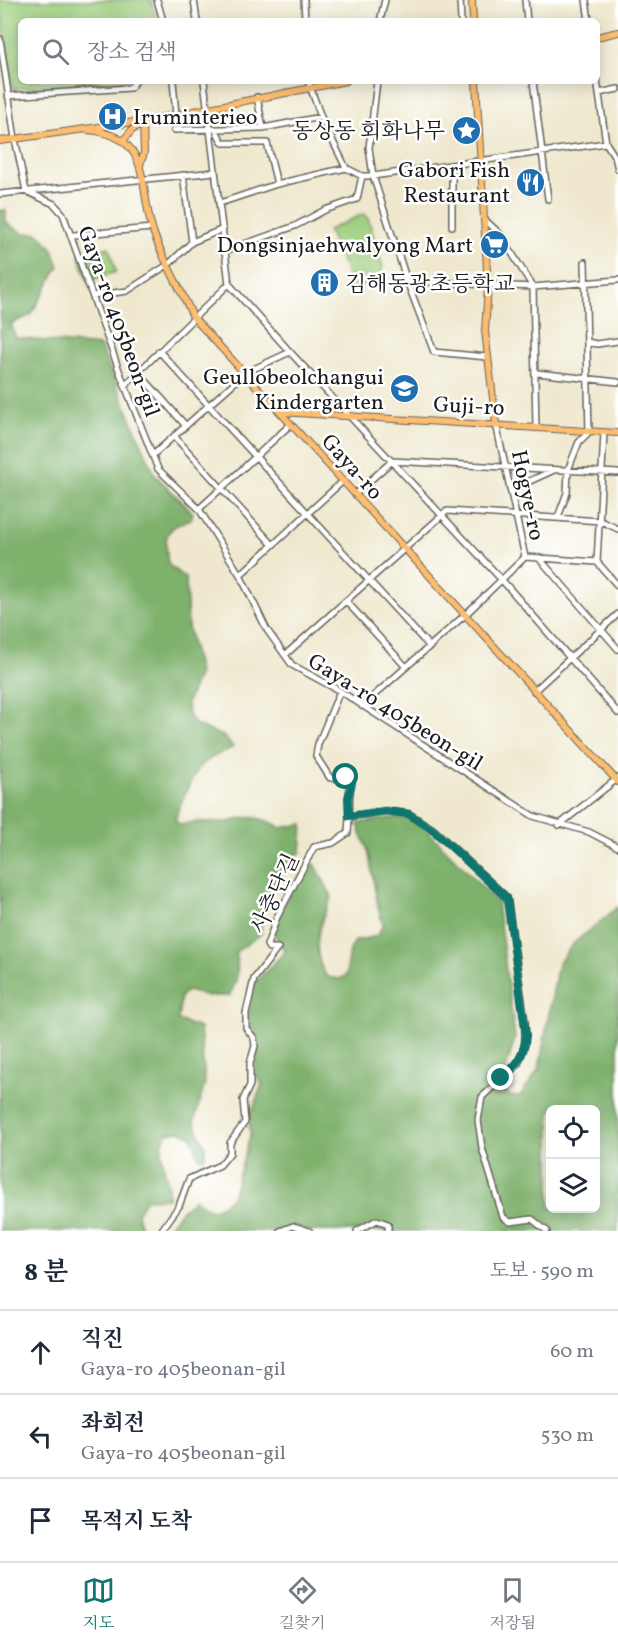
<!DOCTYPE html>
<html lang="ko">
<head>
<meta charset="utf-8">
<style>
	:root { --surface:#fff; --page:#f6f6f7; --text:#1f2937; --muted:#747a83; --line:#e0e1e3; --accent:#0f766e }
	body { margin:0; font-family:Vollkorn,"Noto Serif KR",serif; background:var(--page); color:var(--text) }
	.controls { position:absolute; right:18px; bottom:18px; display:grid; overflow:hidden; border-radius:9px; box-shadow:0 3px 15px #0003 }
	.controls button { width:54px; height:54px; display:grid; place-items:center; padding:0; border:0; border-bottom:2px solid var(--line); background:var(--surface); color:var(--text); font:30px sans-serif }
	.stop { position:absolute; width:18px; height:18px; margin:-14px; border:4px solid #0f766e; border-radius:50%; background:#fff }
	.stop.end { background:#0f766e; border-color:#fff; box-shadow:0 2px 6px #0008 }
	.list { margin:0; padding:0; list-style:none }
	h2 { display:flex; justify-content:space-between; align-items:center; height:78px; margin:0; padding:0 24px; font-size:26px }
	h2 small { font-size:20px; font-weight:400; color:var(--muted) }
	.list li { display:grid; grid-template-columns:39px 1fr auto; gap:18px; align-items:center; box-sizing:border-box; height:84px; padding:0 24px; border-top:2px solid var(--line) }
	.list b { display:block; font-size:22px; white-space:nowrap }
	.list p { margin:0; font-size:20px; white-space:nowrap; color:var(--muted) }
	.list em { font-size:20px; font-style:normal; color:var(--muted) }
	.icon { flex:none; width:33px; height:33px; fill:none; stroke:currentColor; stroke-width:2; stroke-linecap:round; stroke-linejoin:round }
	.map { position:relative; flex:none; width:618px; height:1231px; overflow:hidden }
	.search { position:absolute; background:var(--surface); box-shadow:0 3px 15px #0003; left:18px; right:18px; top:18px; height:66px; display:flex; align-items:center; gap:15px; box-sizing:border-box; padding:0 21px; border-radius:9px; color:var(--muted); font-size:22px }
	.sheet { height:330px; background:var(--surface) }
	nav { display:flex; justify-content:space-around; align-items:center; box-sizing:border-box; height:84px; border-top:2px solid var(--line); background:var(--surface); font-size:16px; color:var(--muted) }
	nav a { display:grid; justify-items:center; gap:3px }
	nav .on { color:var(--accent) }
	.map>svg:first-child { display:block }
	.green { fill:#9dce7d; stroke:#5c754c; stroke-width:1.5 }
	.forest { fill:#7eb16c; stroke:#4d6644; stroke-width:1.5; fill-rule:evenodd }
	.lines { fill:none; stroke-linecap:round; stroke-linejoin:round }
	.minor-casing { stroke:#66635a; stroke-width:8 }
	.major-casing { stroke:#66635a; stroke-width:8 }
	.minor { stroke:#fff; stroke-width:5 }
	.major { stroke:#fcbd6f; stroke-width:6 }
	.route { stroke:#0f766e; stroke-width:8 }
	.labels { text-anchor:middle; stroke-width:5; stroke-linejoin:round; paint-order:stroke }
	.poi-label { font-size:22px; fill:#1c1c1c; stroke:#fff; text-anchor:end }
	.street-label { font-size:22px; fill:#1c1c1c; stroke:#fff }
</style>
</head>
<body>
<div class="map">
<svg width="618" height="1231" viewBox="0 0 618 1231">
	<rect width="100%" height="100%" fill="#fff"/>
	<filter id="ink" filterUnits="userSpaceOnUse"><feTurbulence type="fractalNoise" baseFrequency=".0167" numOctaves="2"/><feDisplacementMap in="SourceGraphic" scale="12" xChannelSelector="R" yChannelSelector="G"/><feConvolveMatrix kernelMatrix="1 2 1 2 8 2 1 2 1" color-interpolation-filters="sRGB"/></filter>
	<filter id="wash" filterUnits="userSpaceOnUse"><feTurbulence type="fractalNoise" baseFrequency=".008" numOctaves="4" result="noise"/><feDisplacementMap in="SourceGraphic" scale="24" xChannelSelector="R" yChannelSelector="G"/><feGaussianBlur stdDeviation="1.35" result="paint"/><feColorMatrix in="noise" values="0 0 0 0 0 0 0 0 0 0 0 0 0 0 0 0 0 1.4 0 .05"/><feComposite in="paint" operator="in"/></filter>
	<g filter="url(#wash)">
		<rect width="100%" height="100%" fill="#efe8ce"/>
		<path class="green" d="M0,0H151L157,21H21V81H128L13,89Z
			M363,214L368,218L383,267L379,278L354,289L328,230Z
			M109,247L116,272L88,281L79,255Z"/>
		<path class="forest" d="M0,210H6V223L23,233H38L52,248L59,266L31,315L11,324L16,338L100,346L155,475L193,513L191,519C162,529 165,536 168,564L186,579L188,627L199,673L187,703L188,715L196,725L223,736L233,747C224,753 212,756 204,763C193,773 179,806 175,821L182,825C200,819 207,823 225,822C232,822 237,819 244,818C257,816 270,821 281,828L303,824L301,852L290,860L281,878L263,896L261,934L236,952C239,970 238,981 229,996H208L187,991L181,996L178,1020L200,1028L205,1083L194,1122L205,1146V1157L199,1158L192,1137L180,1131L168,1133C152,1151 171,1174 168,1198L146,1199L137,1214L142,1231H0Z
			M389,818H406L422,825L497,902L515,1038L502,1084L509,1096H520L539,1069L558,963L574,943L618,907V1231H165L182,1210L195,1199L210,1210L222,1205L232,1197L250,1137L249,1119L262,1084L255,1073L257,1038L248,1019L252,985L285,952L273,932C281,909 293,876 315,864L332,897C319,923 309,951 327,977L339,979L346,976L350,950L355,941L377,936L383,925C375,902 374,878 369,855C367,844 360,835 358,823ZM550,1110H596V1208H550Z"/>
	</g>
	<g filter="url(#ink)">
		<g class="lines">
			<defs>
				<path id="minor" d="M157,0L163,21
					M194,0L197,21
					M304,0L305,21
					M460,0L461,21
					M525,0L527,21
					M586,0L589,21
					M380,21L385,0
					M0,39L15,139L26,191
					M597,80L606,143L615,157L618,169
					M173,81L176,115
					M308,81L321,117L346,168
					M377,81L369,148L373,176L407,281L434,352L487,357
					M533,81L548,199
					M599,93L618,89
					M8,96L130,88L136,81
					M257,97L263,128
					M215,129L223,143H267L277,184
					M174,130L263,128L321,117
					M449,165L452,176V226
					M183,175L192,242
					M26,191L54,204L63,214L120,373L158,469L199,509L240,575L267,630L292,665L340,691L533,816L589,832L618,847
					M0,194L215,172
					M220,203L277,184L346,168L362,176H373L606,143
					M484,219L500,234L533,287L536,427
					M73,235L152,228
					M225,251L295,226L325,210L357,199L362,176
					M407,281L533,287L618,280
					M229,284L290,352
					M93,296L127,291L169,264L192,242L223,229
					M587,342L597,344L618,341
					M159,351L430,647
					M138,372L186,426
					M537,373L618,382
					M125,385L229,284L204,81
					M174,436L273,545
					M153,455L245,373L290,352L501,579L618,713
					M510,490L554,470
					M355,494L392,461L618,473
					M199,509L291,424
					M558,517L567,493L568,470L579,442L589,432L585,262
					M525,557L597,562L618,586
					M539,558L618,649
					M597,562L604,433
					M240,575L343,481
					M346,601L406,667
					M285,655L447,511L601,521L618,529
					M340,691L318,744L316,756L330,778L350,779L349,817L385,811L409,814L433,829L507,898L525,1022V1044L518,1064L482,1097L478,1120L482,1148L503,1217L510,1222L532,1219L547,1231
					M534,691L618,614
					M362,706L465,615L525,557L496,424
					M559,825L618,778
					M161,1231L179,1206L189,1179L220,1165L230,1153V1143L245,1122L243,1100L250,1085V1063L255,1046L254,1038L246,1028V1013L254,979L278,948H269L267,945L277,917L314,847L333,843L348,833L349,817
					M280,1231L293,1226L309,1231
					M357,1231L377,1220L388,1224V1231"/>
				<path id="major" d="M472,0L473,21
					M597,37L618,32
					M476,81L488,287L485,331L496,424
					M87,130C155,135 137,188 154,234C164,262 181,289 193,317L618,782
					M0,141L149,120L346,81
					M123,141L132,130L144,123
					M140,165L144,153L143,124
					M281,412L618,433"/>
			</defs>
			<use href="#minor" class="minor-casing"/>
			<use href="#major" class="major-casing"/>
			<use href="#minor" class="minor"/>
			<use href="#major" class="major"/>
		</g>
	</g>
	<g class="lines" filter="url(#ink)">
		<path class="route" d="M346,777L352,783L348,798L349,816L385,811L409,814L433,830L507,898L526,1035C524,1055 518,1065 501,1078"/>
	</g>
	<defs>
		<symbol id="hospital-disc" viewBox="-11 -11 22 22"><circle r="9.5" fill="#1f6fb2" stroke="#fff"/><path d="M-5-5h3v3.5h4V-5h3V5h-3V1.5h-4V5h-3Z" fill="#fff"/></symbol>
		<symbol id="sight-disc" viewBox="-11 -11 22 22"><circle r="9.5" fill="#1f6fb2" stroke="#fff"/><path d="M0-6L1.8-2.2L6-1.7L2.9 1.2L3.7 5.4L0 3.3L-3.7 5.4L-2.9 1.2L-6-1.7L-1.8-2.2Z" fill="#fff"/></symbol>
		<symbol id="restaurant-disc" viewBox="-11 -11 22 22"><circle r="9.5" fill="#1f6fb2" stroke="#fff"/><path d="M-5-6h1v4h1v-4h1v4h1v-4h1v5L-1.5 .5V6h-2V.5L-5-1ZM5-6V6H3V1.5H1.5Q1.5-4 5-6Z" fill="#fff"/></symbol>
		<symbol id="supermarket-disc" viewBox="-11 -11 22 22"><circle r="9.5" fill="#1f6fb2" stroke="#fff"/><path d="M-6-5.5h2.5l.6 2H6L4.5 2H-2.5L-4.4-4H-6ZM-1.5 3.2a1.3 1.3 0 1 0 .1 0ZM3 3.2a1.3 1.3 0 1 0 .1 0Z" fill="#fff"/></symbol>
		<symbol id="building-disc" viewBox="-11 -11 22 22"><circle r="9.5" fill="#1f6fb2" stroke="#fff"/><path d="M-4-6H4V6H1V3H-1V6H-4ZM-2.5-4.3h1.7v1.8h-1.7ZM.8-4.3h1.7v1.8H.8ZM-2.5-1h1.7V.8h-1.7ZM.8-1h1.7V.8H.8Z" fill="#fff"/></symbol>
		<symbol id="school-disc" viewBox="-11 -11 22 22"><circle r="9.5" fill="#1f6fb2" stroke="#fff"/><path d="M0-5L7-2L0 1L-7-2ZM-4 1L0 2.5L4 1V4Q0 6-4 4Z" fill="#fff"/></symbol>
	</defs>
	<g fill-rule="evenodd">
		<use href="#hospital-disc" x="96" y="100" width="33" height="33"/>
		<use href="#sight-disc" x="450" y="114" width="33" height="33"/>
		<use href="#restaurant-disc" x="514" y="166" width="33" height="33"/>
		<use href="#supermarket-disc" x="478" y="228" width="33" height="33"/>
		<use href="#building-disc" x="308" y="266" width="33" height="33"/>
		<use href="#school-disc" x="388" y="372" width="33" height="33"/>
	</g>
	<g class="labels">
		<g class="poi-label">
			<text x="133" y="124" text-anchor="start">Iruminterieo</text>
			<text x="445" y="138">동상동 회화나무</text>
			<text x="510" y="177">Gabori Fish<tspan x="510" dy="25">Restaurant</tspan></text>
			<text x="473" y="252">Dongsinjaehwalyong Mart</text>
			<text x="345" y="291" text-anchor="start">김해동광초등학교</text>
			<text x="384" y="384">Geullobeolchangui<tspan x="384" dy="25">Kindergarten</tspan></text>
		</g>
		<g class="street-label">
			<text transform="translate(120 321) rotate(70)" y="8">Gaya-ro 405beon-gil</text>
			<text transform="translate(469 405) rotate(3)" y="8">Guji-ro</text>
			<text transform="translate(353 466) rotate(48)" y="8">Gaya-ro</text>
			<text transform="translate(529 495) rotate(78)" y="8">Hogye-ro</text>
			<text transform="translate(396 711) rotate(32)" y="8">Gaya-ro 405beon-gil</text>
			<text transform="translate(274 893) rotate(-65)" y="8">사충단길</text>
		</g>
	</g>
</svg>
<div class="controls">
<button><svg class="icon" aria-label="locate" viewBox="0 0 24 24"><circle cx="12" cy="12" r="6"/><path d="M12 2v4M12 18v4M2 12h4M18 12h4"/></svg></button>
<button><svg class="icon" aria-label="layers" viewBox="0 0 24 24"><path d="M12 4l9 5-9 5-9-5zM3 14l9 5 9-5"/></svg></button>
</div>
<div class="stop" style="left:346px;top:777px"></div>
<div class="stop end" style="left:501px;top:1078px"></div>
<div class="search"><svg class="icon" aria-label="search" viewBox="0 0 24 24"><circle cx="10" cy="10" r="6"/><path d="M15 15l6 6"/></svg>장소 검색</div>
</div>
<section class="sheet">
<h2>8 분<small>도보 · 590 m</small></h2>
<ul class="list">
<li><svg class="icon" aria-label="ahead" viewBox="0 0 24 24"><path d="M12 20V5M6 11l6-6 6 6"/></svg><div><b>직진</b><p>Gaya-ro 405beonan-gil</p></div><em>60 m</em></li>
<li><svg class="icon" aria-label="left" viewBox="0 0 24 24"><path d="M17 20v-9H6M10 6l-5 5 5 5"/></svg><div><b>좌회전</b><p>Gaya-ro 405beonan-gil</p></div><em>530 m</em></li>
<li><svg class="icon" aria-label="arrive" viewBox="0 0 24 24"><path d="M6 21V4h12l-3 4 3 4H6"/></svg><div><b>목적지 도착</b></div></li>
</ul>
</section>
<nav>
<a class="on"><svg class="icon" aria-label="map" viewBox="0 0 24 24"><path d="M3 6l6-2 6 2 6-2v14l-6 2-6-2-6 2zM9 4v14M15 6v14"/></svg>지도</a>
<a><svg class="icon" aria-label="directions" viewBox="0 0 24 24"><path d="M12 3l9 9-9 9-9-9zM9 14v-3h6M13 9l2 2-2 2"/></svg>길찾기</a>
<a><svg class="icon" aria-label="saved" viewBox="0 0 24 24"><path d="M7 4h10v16l-5-4-5 4z"/></svg>저장됨</a>
</nav>
</body>
</html>
